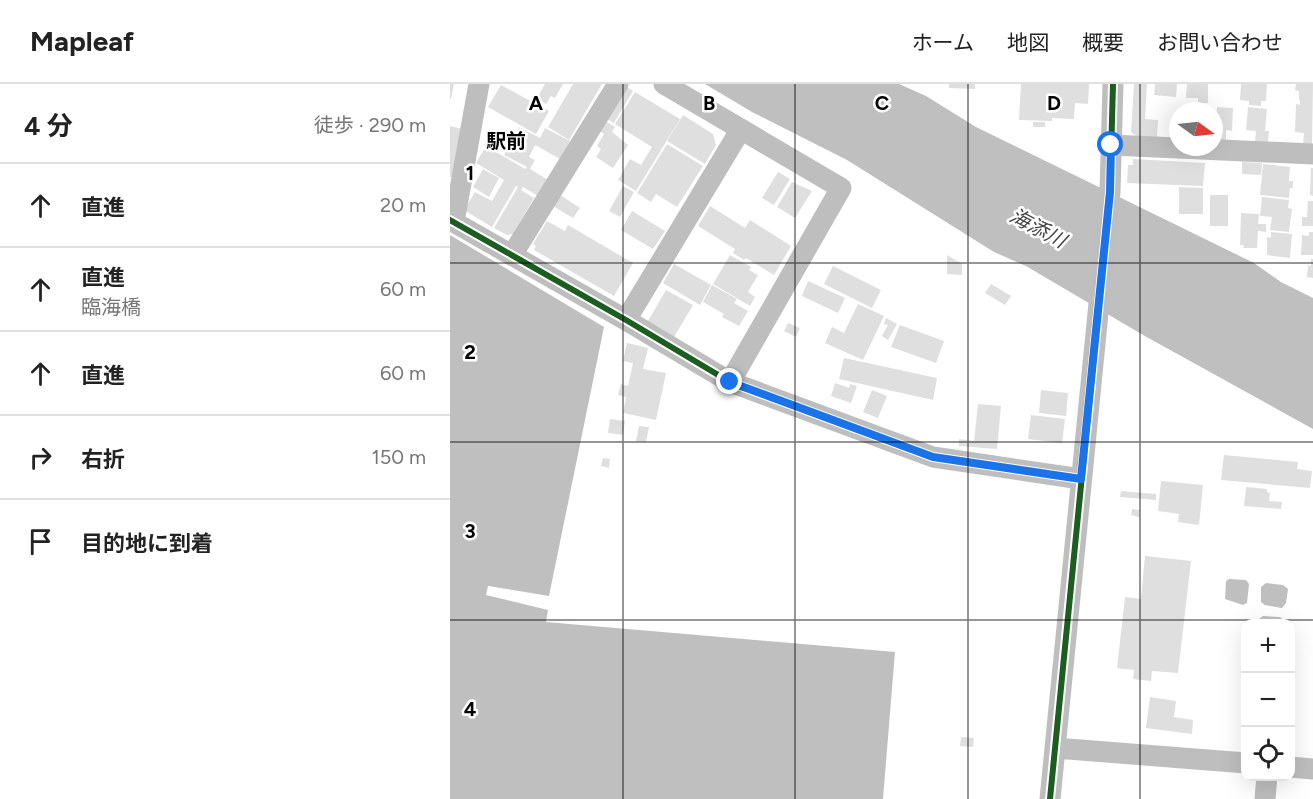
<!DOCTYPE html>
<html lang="ja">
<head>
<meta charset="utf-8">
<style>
	:root { --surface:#fff; --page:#f2f2f2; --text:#222; --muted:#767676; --line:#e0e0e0 }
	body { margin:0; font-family:Figtree,"Noto Sans JP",sans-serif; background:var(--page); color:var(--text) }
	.controls { position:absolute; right:18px; bottom:18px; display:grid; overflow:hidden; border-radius:12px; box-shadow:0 6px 24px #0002 }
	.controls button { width:54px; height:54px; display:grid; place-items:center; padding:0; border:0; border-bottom:2px solid var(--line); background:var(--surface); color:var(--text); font:30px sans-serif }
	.compass { position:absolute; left:719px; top:18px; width:54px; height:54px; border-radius:50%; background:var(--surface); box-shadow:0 6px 24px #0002; rotate:105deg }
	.stop { position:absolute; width:18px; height:18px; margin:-14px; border:4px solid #1a73e8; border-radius:50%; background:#fff }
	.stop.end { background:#1a73e8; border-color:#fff; box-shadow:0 2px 6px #0008 }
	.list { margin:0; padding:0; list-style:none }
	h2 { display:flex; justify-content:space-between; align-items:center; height:78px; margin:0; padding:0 24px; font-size:26px }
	h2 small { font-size:20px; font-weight:400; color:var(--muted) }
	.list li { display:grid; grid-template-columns:39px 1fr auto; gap:18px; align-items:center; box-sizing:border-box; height:84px; padding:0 24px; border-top:2px solid var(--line) }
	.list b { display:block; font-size:22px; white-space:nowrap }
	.list p { margin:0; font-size:20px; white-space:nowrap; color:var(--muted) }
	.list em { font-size:20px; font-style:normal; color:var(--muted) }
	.icon { flex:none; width:33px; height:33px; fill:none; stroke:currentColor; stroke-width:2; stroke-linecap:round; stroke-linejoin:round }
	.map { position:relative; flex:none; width:863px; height:715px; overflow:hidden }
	header { display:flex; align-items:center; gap:36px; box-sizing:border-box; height:84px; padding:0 30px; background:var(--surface); border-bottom:2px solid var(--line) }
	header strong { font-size:28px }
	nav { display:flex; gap:33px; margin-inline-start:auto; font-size:21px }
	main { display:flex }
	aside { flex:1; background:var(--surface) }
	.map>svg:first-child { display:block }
	.water { fill:#bfbfbf }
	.building { fill:#dfdfdf }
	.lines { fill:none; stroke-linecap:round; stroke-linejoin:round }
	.minor { stroke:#bebebe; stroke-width:21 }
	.cycleway-casing { stroke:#fff; stroke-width:10 }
	.cycleway { stroke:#1b5e20; stroke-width:6 }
	.route { stroke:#1a73e8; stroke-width:8 }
	.grid { fill:none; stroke:#000; stroke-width:1.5; stroke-opacity:0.55 }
	.labels { text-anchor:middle; stroke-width:5; stroke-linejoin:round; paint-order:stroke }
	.neighbourhood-label { font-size:20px; font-weight:bold; fill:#000; stroke:#fff }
	.water-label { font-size:20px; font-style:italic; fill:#444; stroke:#fff }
	.grid-label { font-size:20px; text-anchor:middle; font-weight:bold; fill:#000; stroke:#fff; stroke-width:5; stroke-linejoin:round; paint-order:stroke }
</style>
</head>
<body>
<header>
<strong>Mapleaf</strong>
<nav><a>ホーム</a><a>地図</a><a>概要</a><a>お問い合わせ</a></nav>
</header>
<main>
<aside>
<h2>4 分<small>徒歩 · 290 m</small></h2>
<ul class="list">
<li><svg class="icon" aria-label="ahead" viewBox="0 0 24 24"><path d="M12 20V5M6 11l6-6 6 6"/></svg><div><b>直進</b></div><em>20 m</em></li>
<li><svg class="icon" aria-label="ahead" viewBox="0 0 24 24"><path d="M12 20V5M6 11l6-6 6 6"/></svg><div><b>直進</b><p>臨海橋</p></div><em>60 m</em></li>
<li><svg class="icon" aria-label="ahead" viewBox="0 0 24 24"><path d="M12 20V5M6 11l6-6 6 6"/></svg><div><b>直進</b></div><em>60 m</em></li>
<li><svg class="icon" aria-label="right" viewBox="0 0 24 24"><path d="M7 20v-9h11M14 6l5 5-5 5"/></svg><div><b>右折</b></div><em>150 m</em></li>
<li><svg class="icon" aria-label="arrive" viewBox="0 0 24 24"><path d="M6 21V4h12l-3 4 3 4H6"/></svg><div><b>目的地に到着</b></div></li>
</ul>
</aside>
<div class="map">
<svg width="863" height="715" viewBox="0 0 863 715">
	<rect width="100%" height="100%" fill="#fff"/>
	<path class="water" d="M255,0H449L476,12L526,43L804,179L831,198L863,214V345L693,251L576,182L544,168L397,76L302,28Z
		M0,151L154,243L99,512L38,502L36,511L98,526L96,538L445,568L433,715H0Z
		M779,495L796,496L799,500L797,519L793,521L775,515L776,497Z
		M816,499L833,501L838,505L836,519L832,524L815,521L811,518V503Z
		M813,532L830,533L834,536V539H809V535Z"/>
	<path class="building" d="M0,0H4L1,15H0Z
		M95,0H113L105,14L101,12L96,20L87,14Z
		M123,0H152L119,56L98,43Z
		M499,0H525V5L499,4Z
		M571,0H639L638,20L625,19L624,35L602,34V37L569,36Z
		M684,0H697L695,35L708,36L707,54L687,53L681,48Z
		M705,0H727L726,13L704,11Z
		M737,0H758V19H748V14H736Z
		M791,0H817L816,17H811V22L799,21V17L790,16Z
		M846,0H863L862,60H853L854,49L845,48L846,20L850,21V16H849V7L845,6Z
		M51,1L99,27L86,50L38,23Z
		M177,3L183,7L164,39L153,33Z
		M185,8L230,35L186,107L168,96L180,75L191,81L202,63L165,40Z
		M744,20L757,21V27H736V23H744Z
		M767,23L783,24L782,47L776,46V56H764V34H766Z
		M798,23L817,25L815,47H819L818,59L805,57L806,47L796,46Z
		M233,31L263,50L266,61L255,80L217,57Z
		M152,35L165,43L162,48L178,61L163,84L146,73L151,65L147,62L154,50L146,45Z
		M583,38H595V43H583Z
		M0,42L12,45L3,93H0Z
		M69,43L90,54L95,44L120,57L110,75L85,61L79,73L85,76L80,85L98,96L88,112L73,103L71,106L84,114L63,150L57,151L44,144L68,103L66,102L42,143L14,126L25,108L42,117L54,96L26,79L36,62L75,85L77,83L54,71Z
		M217,60L253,82L227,123L206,110L201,118L187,109Z
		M683,75L755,79L753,102L677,99L678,81H683Z
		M792,78L812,79L811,91L792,90Z
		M813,80L840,83L839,97H843V104H840L839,114L810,111Z
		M861,84H863V112L860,111Z
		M33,85L49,94L39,113L23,103Z
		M328,88L340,95L324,121L312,114Z
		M342,98L362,107L345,134L327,123Z
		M173,102L184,108L170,133L159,127Z
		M729,103L753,104V130H729Z
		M110,111L130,124L123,134L103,122Z
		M760,111H778V142H760Z
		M812,113L839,116L838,124L842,125L839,148L820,146L822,133L810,132Z
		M858,117H863V142H852V133H857Z
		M260,122L295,144L300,136L341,162L324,191L296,174L294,176L283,169L285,165L248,142Z
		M182,127L215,147L203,165L171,146Z
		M791,129L809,130L808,140H816V148L808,147L807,164H793L794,161H790Z
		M97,137L115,147L118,141L183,179L164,212L84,166L86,162L83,160Z
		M821,148L842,150L840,174L817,171V153L821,154Z
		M859,148H863V171H851L852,151L859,152Z
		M280,171L301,183L299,186L308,191L298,208L305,213L300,222L263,200Z
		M497,171L512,180V191L497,190Z
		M861,175H863V194L857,193L858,181L861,182Z
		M224,180L261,201L250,221L213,199Z
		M383,182L431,206L422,224L374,200Z
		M358,197L395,214L388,229L352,212Z
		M541,200L561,212L555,221L535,209Z
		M262,201L287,215L284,219L298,227L289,242L272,233L274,230L253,218Z
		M216,206L243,221L224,253L198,237Z
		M408,220L434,232L413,276L375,259L382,243L394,249Z
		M436,234L447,240L438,256L432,252L438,241L434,240Z
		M338,239L350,244L346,253L334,247Z
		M450,241L494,257L486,279L441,263Z
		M177,259L198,264L193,285L216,289L206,336L173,329L176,313L168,311L171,300L178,302L183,279L173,277Z
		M394,274L487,294L483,316L389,295Z
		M385,299L399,304L400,300L407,302L401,319L381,312Z
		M422,306L437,312L428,334L413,328Z
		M591,306L618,309L616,332L589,329Z
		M528,320L551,322L547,365L509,362V355L524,357Z
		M581,331L615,335L612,359L578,355Z
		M160,335L175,337L173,351L158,349Z
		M189,342L199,343L196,358L186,357Z
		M774,371L848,378L847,385L862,387L860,404L771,396Z
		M153,374L160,375L159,384L151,382Z
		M711,397L753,401L749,441L728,438L729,430L708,427Z
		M796,403L817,405V408L820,409L819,417L832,418L831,425L794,422Z
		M671,407L706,410V416L670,413Z
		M682,425L690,426L689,433L681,431Z
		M695,472L741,477L728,589L702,587L701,597L683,595L684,586L667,584L675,513L691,515Z
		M700,613L726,617L724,633L743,636L742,650L696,644Z
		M511,653L524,654L523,663L510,662Z"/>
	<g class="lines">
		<path class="minor" d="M214,0L391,104L280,298
			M661,61L863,70
			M0,136L176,236L280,298L483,373L631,395
			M4,138L29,0
			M62,171L168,0
			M176,236L291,45
			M605,664L796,679
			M840,683L863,685
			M600,715L660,108L663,0
			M815,715L817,692"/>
		<defs>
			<path id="cycleway" d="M0,136L176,236L280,298L483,373L631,395
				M600,715L660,108L663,0"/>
		</defs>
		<use href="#cycleway" class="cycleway-casing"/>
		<use href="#cycleway" class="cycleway"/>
	</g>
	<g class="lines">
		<path class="route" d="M280,298L483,373L631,395L660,108L661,61"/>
	</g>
	<path class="grid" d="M173,0V715M345,0V715M518,0V715M690,0V715M0,179H863M0,358H863M0,536H863"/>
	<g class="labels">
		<g class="neighbourhood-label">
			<text x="56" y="64">駅前</text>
		</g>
		<g class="water-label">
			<text transform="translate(588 144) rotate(28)" y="7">海添川</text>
		</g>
	</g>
	<g class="grid-label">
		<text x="86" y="26">A</text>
		<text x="259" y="26">B</text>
		<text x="432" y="26">C</text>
		<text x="604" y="26">D</text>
		<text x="20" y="96">1</text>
		<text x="20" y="275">2</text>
		<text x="20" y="454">3</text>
		<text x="20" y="632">4</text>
	</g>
</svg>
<div class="controls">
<button>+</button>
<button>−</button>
<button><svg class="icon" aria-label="locate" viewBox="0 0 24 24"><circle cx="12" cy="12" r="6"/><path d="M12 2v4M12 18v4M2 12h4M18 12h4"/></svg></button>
</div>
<svg class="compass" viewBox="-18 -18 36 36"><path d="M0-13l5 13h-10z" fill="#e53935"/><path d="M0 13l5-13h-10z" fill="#767676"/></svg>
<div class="stop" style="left:661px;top:61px"></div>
<div class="stop end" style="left:280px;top:298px"></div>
</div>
</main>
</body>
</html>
